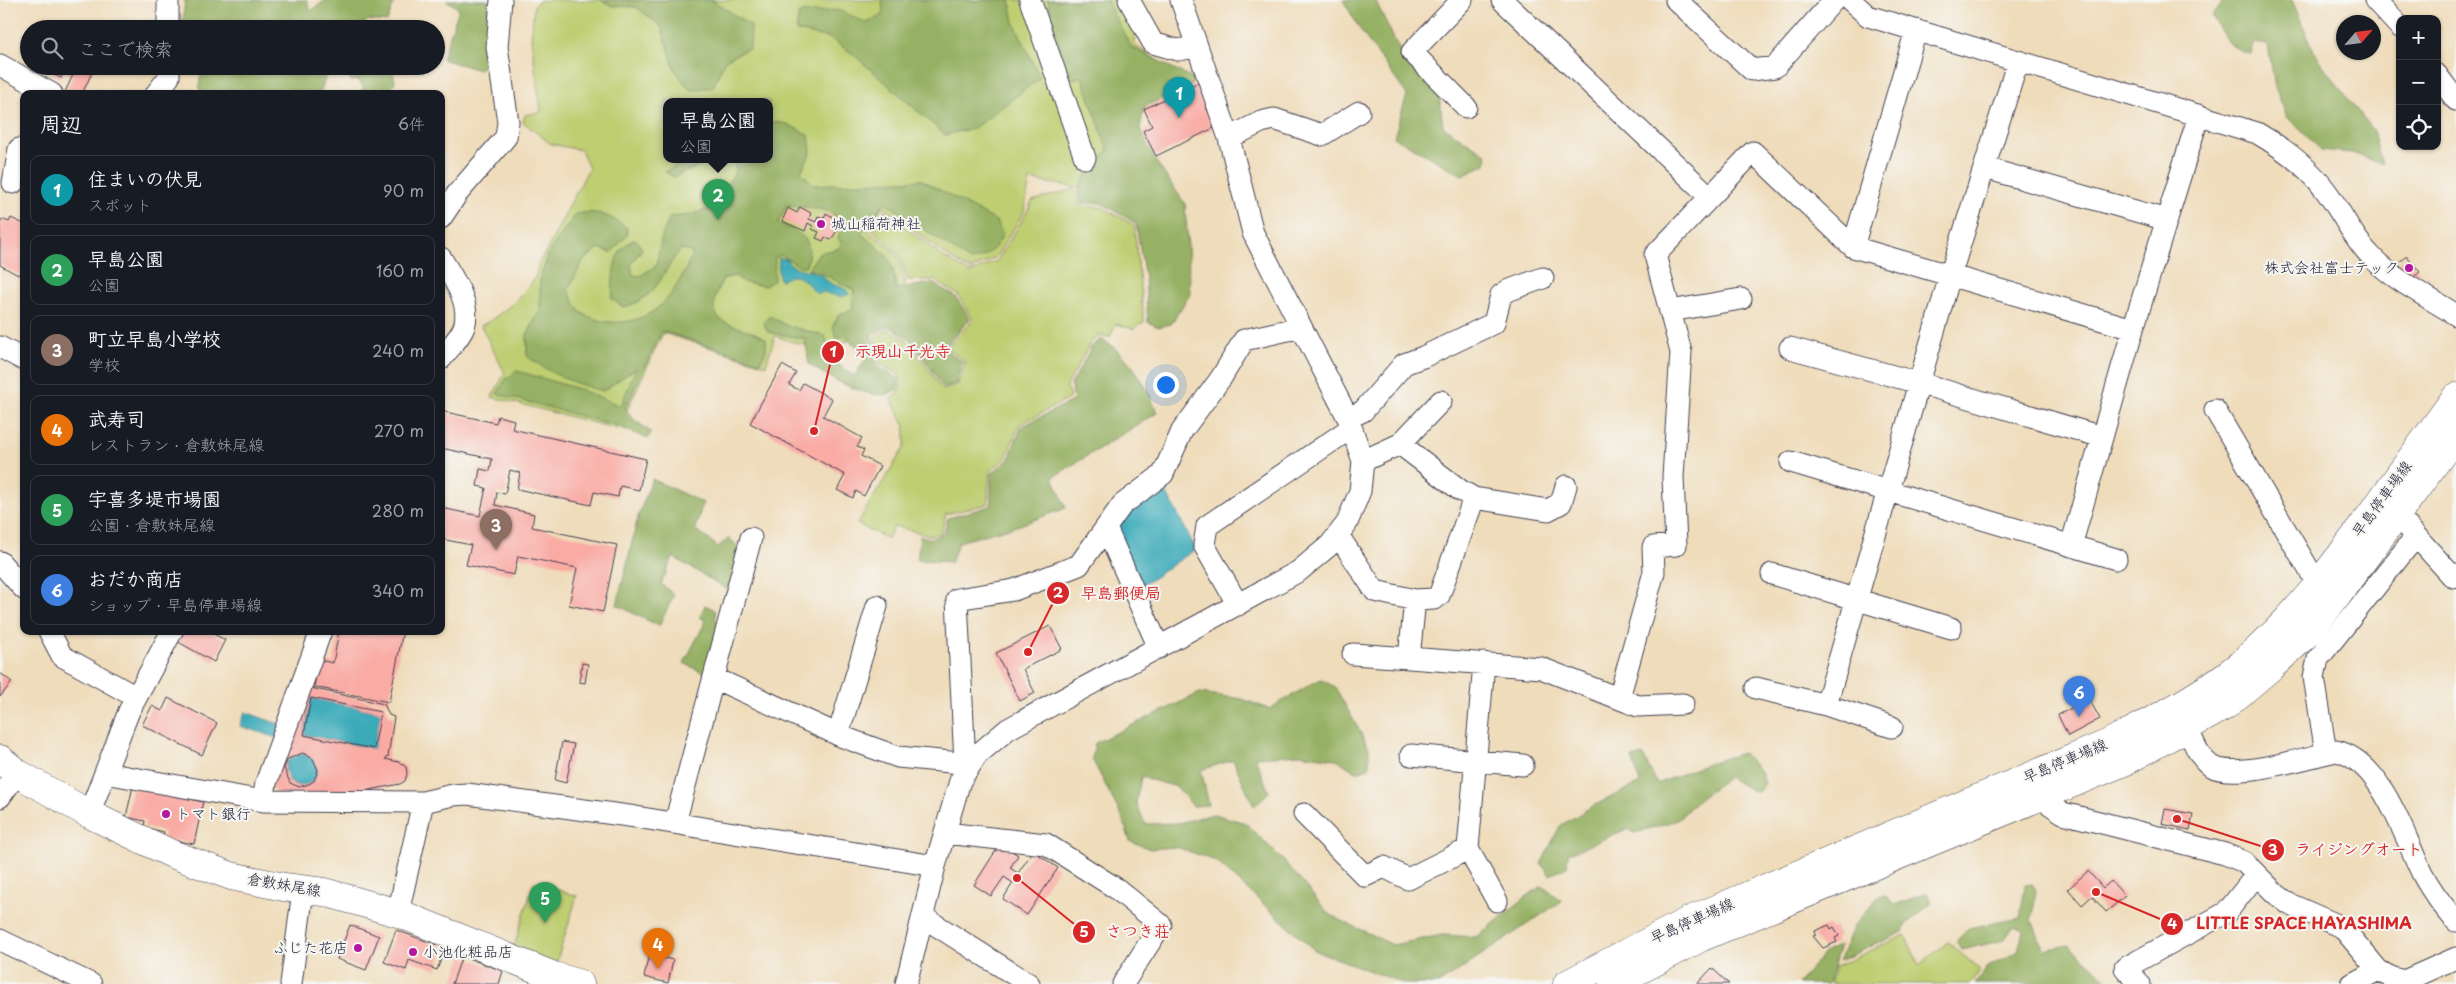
<!DOCTYPE html>
<html lang="ja">
<head>
<meta charset="utf-8">
<style>
	:root { --surface:#171b24; --page:#20242c; --text:#f1f3f6; --muted:#9ea1a6; --line:#363941; --accent:#d690ce }
	body { margin:0; font-family:"Playpen Sans","Klee One",sans-serif; background:var(--page); color:var(--text) }
	.controls { position:absolute; right:15px; top:15px; display:grid; overflow:hidden; border-radius:10px; box-shadow:0 1px 4px #0004 }
	.controls button { width:45px; height:45px; display:grid; place-items:center; padding:0; border:0; border-bottom:1px solid var(--line); background:var(--surface); color:var(--text); font:25px sans-serif }
	.compass { position:absolute; left:2336px; top:15px; width:45px; height:45px; border-radius:50%; background:var(--surface); box-shadow:0 1px 4px #0004; rotate:62deg }
	.you { position:absolute; left:1165px; top:384px; width:18px; height:18px; margin:-12px; border:4px solid #fff; border-radius:50%; background:#1a73e8; box-shadow:0 0 0 8px #1a73e833 }
	.badge { display:grid; place-items:center; width:32px; height:32px; border-radius:50%; background:var(--accent); color:#fff; font-size:16px; font-weight:700 }
	.pin { position:absolute; translate:-50% -41px; filter:drop-shadow(0 1px 2px #0008) }
	.pin::after { content:''; position:absolute; top:26px; width:18px; height:15px; background:inherit; clip-path:polygon(0 0,100% 0,50% 100%) }
	.popup { position:absolute; left:663px; top:98px; width:110px; height:65px; box-sizing:border-box; display:grid; place-content:center; border-radius:10px; background:var(--surface); filter:drop-shadow(0 1px 4px #0005); font-size:16px; white-space:nowrap; color:var(--muted) }
	.popup b { font-size:19px; color:var(--text) }
	.popup::after { content:''; position:absolute; left:50%; top:100%; margin-left:-10px; border:10px solid transparent; border-top-color:var(--surface) }
	.list { margin:0; padding:0; list-style:none }
	h2 { display:flex; justify-content:space-between; align-items:center; height:65px; margin:0; padding:0 20px; font-size:21px }
	h2 small { font-size:16px; font-weight:400; color:var(--muted) }
	.list li { display:grid; grid-template-columns:32px 1fr auto; gap:15px; align-items:center; box-sizing:border-box; height:70px; margin:0 10px 10px; padding:0 10px; border:1px solid var(--line); border-radius:10px }
	.list b { display:block; font-size:19px; white-space:nowrap }
	.list p { margin:0; font-size:16px; white-space:nowrap; color:var(--muted) }
	.list em { font-size:16px; font-style:normal; color:var(--muted) }
	.icon { flex:none; width:28px; height:28px; fill:none; stroke:currentColor; stroke-width:2; stroke-linecap:round; stroke-linejoin:round }
	.map { position:relative; flex:none; width:2456px; height:984px; overflow:hidden }
	.search { position:absolute; background:var(--surface); box-shadow:0 1px 4px #0004; left:20px; top:20px; width:425px; height:55px; display:flex; align-items:center; gap:12px; box-sizing:border-box; padding:0 18px; border-radius:28px; color:var(--muted); font-size:19px }
	.panel { position:absolute; background:var(--surface); box-shadow:0 1px 4px #0004; left:20px; top:90px; width:425px; height:545px; border-radius:10px }
	.map>svg:first-child { display:block }
	.green { fill:#bece71; stroke:#707856; fill-rule:evenodd }
	.forest { fill:#96b163; stroke:#5c6a4f }
	.water { fill:#3baab9; stroke:#2e667a }
	.building { fill:#f9aba4; fill-rule:evenodd }
	.lines { fill:none; stroke-linecap:round; stroke-linejoin:round }
	.minor-casing { stroke:#413e4e; stroke-width:23 }
	.secondary-casing { stroke:#413e4e; stroke-width:29 }
	.minor { stroke:#fff; stroke-width:21 }
	.secondary { stroke:#fff; stroke-width:28 }
	.poi-dot { fill:#b5179e; stroke:#f6f6f2; stroke-width:2 }
	.labels { text-anchor:middle; stroke-width:4; stroke-linejoin:round; paint-order:stroke }
	.poi-label { font-size:15px; fill:#22223b; stroke:#f6f6f2; text-anchor:start }
	.street-label { font-size:15px; fill:#22223b; stroke:#f6f6f2 }
	.leader { fill:none; stroke:#d62828; stroke-width:2 }
	.callout-dot { fill:#d62828; stroke:#f6f6f2; stroke-width:2 }
	.mark-label { font-size:15px; text-anchor:middle; font-weight:bold; fill:#fff }
	.callout-label { font-size:16px; text-anchor:middle; font-weight:bold; fill:#d62828; stroke:#f6f6f2; stroke-width:4; stroke-linejoin:round; paint-order:stroke }
</style>
</head>
<body>
<div class="map">
<svg width="2456" height="984" viewBox="0 0 2456 984">
	<rect width="100%" height="100%" fill="#f6f6f2"/>
	<filter id="ink" filterUnits="userSpaceOnUse"><feTurbulence type="fractalNoise" baseFrequency=".02" numOctaves="2"/><feDisplacementMap in="SourceGraphic" scale="10" xChannelSelector="R" yChannelSelector="G"/><feConvolveMatrix kernelMatrix="1 2 1 2 8 2 1 2 1" color-interpolation-filters="sRGB"/></filter>
	<filter id="wash" filterUnits="userSpaceOnUse"><feTurbulence type="fractalNoise" baseFrequency=".0096" numOctaves="4" result="noise"/><feDisplacementMap in="SourceGraphic" scale="20" xChannelSelector="R" yChannelSelector="G"/><feGaussianBlur stdDeviation="1.12" result="paint"/><feColorMatrix in="noise" values="0 0 0 0 0 0 0 0 0 0 0 0 0 0 0 0 0 1.4 0 .05"/><feComposite in="paint" operator="in"/></filter>
	<g filter="url(#wash)">
		<rect width="100%" height="100%" fill="#efdcba"/>
		<path class="green" d="M541,0H1135L1134,45L1163,64L1141,105L1109,187H1074L1030,180L1024,212L995,258L970,270L944,254L883,206L867,229C871,236 878,238 884,243C895,250 903,266 905,279C909,309 850,347 823,347C806,347 790,341 775,336L766,365L663,333L618,429L492,397L505,373L481,326C501,314 520,300 534,279C539,271 535,266 544,255L589,168L581,150L551,144L523,122L525,115L541,112L531,38L534,5ZM667,101H769V159H667Z
			M1074,189L1081,206L1102,207L1134,225L1144,322L1133,329L1116,324L1110,337L1099,336L1090,343L1067,386L1070,398L1019,425L1006,458L989,472L988,504L946,514L941,533L932,536L894,526L888,539L857,524L905,446V426L891,399L900,389V375L880,364L874,337L889,329L909,342L943,390L958,384L965,362L947,348L973,320L957,294L934,280H908C902,254 891,245 871,229L884,210L942,256L970,273L997,261L1027,212L1032,201Z
			M534,882L577,896L556,964L513,950Z
			M1905,935L1919,965L1948,942L1980,970L1970,984H1830L1835,967Z"/>
		<path class="forest" d="M185,0H307L310,11L326,0H395L387,22L368,20L359,29H182Z
			M446,0H488L492,56L479,70L442,59L459,9Z
			M601,0H712L751,26L750,48L725,60L713,87L690,90L675,70L661,26L636,7L612,6Z
			M882,0H1010L1014,22L1040,78L974,128L945,135L853,54L830,38L796,31L799,13L839,10L867,23L883,15Z
			M1048,0H1106L1131,47L1198,81L1144,107L1140,129L1155,160L1185,204L1188,248L1190,294L1171,324L1158,327L1148,322L1145,278L1136,223L1101,203H1082L1078,190L1088,173L1108,150L1082,77L1070,79L1062,62L1056,42Z
			M1343,0H1375L1404,59L1439,95L1443,126L1487,155L1486,164L1462,175L1394,137L1407,95L1361,31Z
			M2228,0H2292L2316,56L2373,131L2382,164L2352,153L2321,150L2287,117L2275,87L2268,45L2254,43L2251,54C2229,50 2223,35 2212,16L2221,4Z
			M202,66H329L320,94H201L199,87Z
			M342,66H392L395,82L387,94H354L364,89L359,80L351,81Z
			M769,121L787,124L809,135L811,152L801,172L814,185L922,180L996,221L1003,234C995,250 988,256 970,261L885,202L861,234C886,253 893,256 896,289L932,283L955,296L970,319L944,348L962,362L956,383L944,388L911,340L889,326L871,335L878,367L898,378V388C895,390 891,393 887,394C867,399 825,376 809,364L805,339L768,332L763,322L770,316L785,325L825,336L832,360L854,376L868,356L844,336L837,339L833,326L839,314L852,310L854,290C838,283 824,272 808,269L819,253L837,249L842,245L838,237L841,229L839,218L825,210L787,205L778,223C801,234 815,237 806,266H799L781,255L775,258L774,280L765,286L743,282L735,276L723,279C695,331 738,320 766,339V351L760,362L662,331L625,408L633,419L651,432L648,439L615,425L497,394L506,379L517,371L579,389L621,406L636,368L603,391C575,384 550,374 527,356V335L540,310V278L550,250L576,214C599,210 608,215 627,228V235L611,253L599,248L583,261L568,290C572,296 576,309 582,313C609,329 645,324 666,300C678,286 686,269 693,253L681,249C661,273 658,299 623,307L612,299C614,276 610,249 636,239L642,249L631,264L633,275L640,276L656,266L662,236L670,217L690,215L714,207L736,170L733,159H769Z
			M681,159H715L674,177L665,172L684,162Z
			M1101,339C1129,355 1146,382 1157,413L1053,477L1066,508L1020,525L959,542L951,562L917,560L920,536L932,539L944,533L948,518L991,506V474L1009,459L1021,427L1074,400L1071,385L1092,346Z
			M652,479L703,503L695,529L718,547L729,538L744,552L730,591L673,557L661,584L674,595L659,626L617,605L638,517Z
			M705,605L715,610L716,621L723,626L710,676L684,663L706,621L700,617Z
			M1320,679L1335,687L1369,748V768L1356,772L1336,759L1300,754L1255,757L1269,792L1254,806L1233,760L1201,770L1209,805L1193,806L1177,787L1141,777L1136,802L1145,824L1178,823L1214,814L1246,823L1283,860L1330,915L1393,945L1442,935L1476,937C1499,921 1518,901 1542,886L1562,901L1438,984H1405L1314,950L1216,861L1176,847L1150,849L1130,841L1123,819L1092,759L1095,743L1200,693L1242,699L1269,709Z
			M1743,753L1761,772L1765,784L1757,793L1728,777L1694,803L1678,820L1634,833L1627,829L1568,854L1567,867L1550,875L1541,864L1560,826L1591,807L1640,783L1632,758L1643,755L1657,784L1712,762Z
			M2032,884L2036,890L2032,920L2044,950L2069,945L2112,984H1975L1988,967L2018,951L2023,930L2014,926L2004,940L1962,950L1956,941L1969,928L2020,918L2025,885Z
			M1927,893L1932,903L1906,924L1903,932L1839,961L1854,926L1879,896L1886,895L1894,905Z
			M1840,945L1828,984H1798L1825,952Z"/>
		<path class="water" d="M779,258L786,259C792,271 811,269 821,275C824,277 827,281 830,283C837,287 847,287 849,294C842,299 832,295 824,292L817,294C809,288 805,275 791,276C787,277 785,280 780,280L778,271Z
			M1162,484L1196,549L1137,589L1113,528L1127,508Z
			M311,698L381,712L374,749L304,735Z
			M245,712L282,725L277,738L240,726Z
			M285 770a16 16 0 1 1 32 0a16 16 0 1 1-32 0Z"/>
		<g id="blocks">
			<path class="building" d="M49,66H91L94,68L82,94H68L65,92L73,75L64,72L61,78L51,73L53,68Z
				M1201,81L1211,102L1205,105L1216,127L1156,156L1143,131L1152,126L1144,109Z
				M800,207L811,213L809,219L816,222L818,216L824,218L826,213L836,219L832,225L838,229L831,240L825,237L823,241L816,238L819,232L812,229L813,226L808,223L805,231L782,221L788,208L797,213Z
				M11,218L24,224V274L20,272L18,275L0,265V223L2,219L9,222Z
				M2407,256L2420,272L2411,279L2398,264Z
				M782,365L796,373L789,385L799,390L803,383L832,399L823,416L862,438L857,447L864,450L861,456L880,466L864,496L856,491L853,498L837,490L845,475L750,423Z
				M441,411L496,423L498,416L514,420L512,429L646,459L639,490L620,486L618,497L594,492L591,505L517,489L520,473L510,470L505,494L497,492L495,505L534,514L532,527L617,545L603,612L569,605L577,568L518,556L514,575L466,565L471,545L441,539V508L480,516L486,488L477,486L480,469L490,471L492,459L441,448Z
				M1050,626L1062,649L1023,669L1035,693L1020,701L996,653Z
				M177,631H208L225,640L214,662L173,639Z
				M339,631H403L389,702L314,687L319,660L333,663Z
				M582,663L588,664L585,683L579,682Z
				M0,673L12,682L0,697Z
				M306,687L384,704L389,715L394,717L388,757L385,759L399,762L406,767L407,774L405,781L400,784L359,792L276,795L271,786ZM311,698L381,712L374,749L304,735ZM303,753L313,759L318,770L314,781L309,784L299,787L290,783L284,768L288,759Z
				M168,698L217,723L202,755L142,725L152,706L162,711Z
				M2089,699L2100,719L2068,736L2058,715Z
				M562,742L574,744L566,783L555,780Z
				M133,786L203,802L194,844L163,838L164,832L144,827L145,821L126,817Z
				M2165,809L2193,814L2190,830L2162,824Z
				M1000,844L1018,855L1010,868L1018,873L1033,851L1058,868L1027,915L1003,899L1013,883L1004,877L991,896L974,885Z
				M2088,871L2103,888L2111,881L2125,896L2106,912L2092,896L2082,905L2068,889Z
				M350,925L379,936L366,970L337,959Z
				M1829,925L1831,929L1834,927L1839,936L1835,938L1837,942L1823,948L1813,936L1816,935L1815,931Z
				M396,930L445,948L437,970L409,960L406,970L384,962Z
				M649,954L673,960L668,983L644,977Z
				M462,956L503,971L499,984H452Z
				M1712,968L1729,984H1697Z"/>
		</g>
	</g>
	<g filter="url(#ink)">
		<use href="#blocks" fill-opacity="0" stroke="#413e4e" stroke-width="1"/>
		<g class="lines">
			<defs>
				<path id="minor" d="M168,0V29
					M1030,0L1085,158
					M1129,0L1153,43L1177,50L1197,47
					M1462,0L1412,52L1466,107
					M1502,0L1709,196
					M1676,0L1752,70L1775,67L1834,0
					M1850,0L1868,16L2257,133C2283,148 2308,166 2326,191C2341,211 2352,236 2369,254C2392,280 2427,296 2456,315
					M2375,0L2400,27
					M0,65L52,94
					M2437,75L2456,100
					M156,94L169,77V66
					M1229,138L1261,122L1274,119L1322,135L1359,112
					M1985,168L2167,220
					M13,183L19,149
					M441,218L457,194L506,137L508,122L497,47L501,0
					M1853,247L1916,30
					M441,258C452,277 472,303 464,327C460,338 448,349 441,359
					M1670,311L1741,299
					M0,347L24,360
					M1790,348L1919,383L2102,437
					M2215,410L2318,585
					M1348,418L1363,411L1404,364L1423,357L1494,323L1501,295L1507,291L1543,278
					M1400,444L1460,490L1474,498L1548,510L1561,503L1566,486
					M1363,461L1400,444L1441,401
					M1791,462L2116,559
					M2407,526L2453,577L2456,574
					M1106,528L1159,648
					M1338,535L1375,591L1415,600L1409,658L1541,668L1638,706L1683,704
					M2071,546L2133,329L2199,115
					M0,562L24,589
					M1772,574L1951,628
					M1415,600L1434,599L1439,596L1474,498
					M1238,605L1204,545L1207,526L1351,428
					M49,631L62,656L136,697
					M1353,654L1409,658
					M714,678L843,737L898,757L971,764
					M1756,688L1826,705
					M1619,698L1654,572L1653,547L1676,545L1673,477L1681,352L1655,255L1753,152L1853,247L2133,329
					M1892,727L1826,705L1950,276L2018,61
					M2187,727C2193,740 2198,757 2211,766C2235,780 2308,757 2336,751C2381,760 2404,836 2422,873C2431,891 2443,906 2456,921
					M838,735L877,606
					M2326,753L2314,677L2318,659L2416,536
					M1411,755L1523,765
					M965,764L957,599L1014,590L1079,565L1122,505L1163,474L1182,431L1221,378L1244,340L1301,327
					M105,773L263,801L423,802L453,795L467,794L636,817L935,866
					M2035,785L2039,797L2063,813L2225,854L2244,862L2276,894L2289,904L2342,927L2378,970L2392,978L2404,981L2456,958
					M0,797L17,773
					M263,801L266,783L321,631
					M89,814L129,711L172,631
					M1304,814L1365,876L1384,867L1408,879L1468,849L1484,663
					M675,823L751,538
					M945,833L1046,844L1117,889L1161,925L1123,984
					M1468,849L1497,901
					M398,913L423,802
					M923,917L1029,984
					M0,940L91,984
					M291,984L303,890
					M906,984L935,866L960,781L977,755L1008,729L1299,571L1330,545L1347,523L1360,491L1363,461L1348,418L1253,233L1229,138L1181,0
					M2140,984L2125,968L2227,912L2256,875
					M2352,984L2378,970"/>
				<path id="secondary" d="M0,759L17,773L89,814L172,854L231,876L284,887L324,892L398,913L554,976L580,984
					M1567,984L1688,921L2109,743C2155,719 2202,696 2242,663C2296,618 2337,561 2378,505C2403,469 2430,433 2456,397
					M1613,984L1702,937L2126,761L2225,706L2271,667L2311,630L2456,435"/>
			</defs>
			<use href="#minor" class="minor-casing"/>
			<use href="#secondary" class="secondary-casing"/>
			<use href="#minor" class="minor"/>
			<use href="#secondary" class="secondary"/>
		</g>
	</g>
	<g class="poi-dot">
		<circle cx="821" cy="224" r="5"/>
		<circle cx="2409" cy="268" r="5"/>
		<circle cx="166" cy="814" r="5"/>
		<circle cx="358" cy="948" r="5"/>
		<circle cx="413" cy="952" r="5"/>
	</g>
	<g class="labels">
		<g class="poi-label">
			<text x="831" y="229">城山稲荷神社</text>
			<text x="2399" y="273" text-anchor="end">株式会社富士テック</text>
			<text x="176" y="819">トマト銀行</text>
			<text x="348" y="953" text-anchor="end">ふじた花店</text>
			<text x="423" y="957">小池化粧品店</text>
		</g>
		<g class="street-label">
			<text transform="translate(2382 499) rotate(-54)" y="5">早島停車場線</text>
			<text transform="translate(2065 761) rotate(-23)" y="5">早島停車場線</text>
			<text transform="translate(284 885) rotate(10)" y="5">倉敷妹尾線</text>
			<text transform="translate(1692 921) rotate(-24)" y="5">早島停車場線</text>
		</g>
	</g>
	<path class="leader" d="M814 431L833 352M1028 652L1058 593M2177 819L2273 850M2096 892L2172 924M1017 878L1084 932"/>
	<g class="callout-dot">
		<circle cx="814" cy="431" r="5"/>
		<circle cx="1028" cy="652" r="5"/>
		<circle cx="2177" cy="819" r="5"/>
		<circle cx="2096" cy="892" r="5"/>
		<circle cx="1017" cy="878" r="5"/>
		<circle cx="833" cy="352" r="12"/>
		<circle cx="1058" cy="593" r="12"/>
		<circle cx="2273" cy="850" r="12"/>
		<circle cx="2172" cy="924" r="12"/>
		<circle cx="1084" cy="932" r="12"/>
	</g>
	<g class="mark-label">
		<text x="833" y="357">1</text>
		<text x="1058" y="598">2</text>
		<text x="2273" y="855">3</text>
		<text x="2172" y="929">4</text>
		<text x="1084" y="937">5</text>
	</g>
	<g class="callout-label">
		<text x="903" y="357">示現山千光寺</text>
		<text x="1121" y="599">早島郵便局</text>
		<text x="2359" y="855">ライジングオート</text>
		<text x="2304" y="929">LITTLE SPACE HAYASHIMA</text>
		<text x="1138" y="937">さつき荘</text>
	</g>
</svg>
<div class="controls">
<button>+</button>
<button>−</button>
<button><svg class="icon" aria-label="locate" viewBox="0 0 24 24"><circle cx="12" cy="12" r="6"/><path d="M12 2v4M12 18v4M2 12h4M18 12h4"/></svg></button>
</div>
<svg class="compass" viewBox="-18 -18 36 36"><path d="M0-13l5 13h-10z" fill="#e53935"/><path d="M0 13l5-13h-10z" fill="#9ea1a6"/></svg>
<div class="you"></div>
<div class="pin badge" style="left:1179px;top:118px;background:#0f9aa8">1</div>
<div class="pin badge" style="left:718px;top:220px;background:#2e9e5b">2</div>
<div class="popup"><b>早島公園</b>公園</div>
<div class="pin badge" style="left:496px;top:550px;background:#8d6e63">3</div>
<div class="pin badge" style="left:658px;top:969px;background:#e8710a">4</div>
<div class="pin badge" style="left:545px;top:923px;background:#2e9e5b">5</div>
<div class="pin badge" style="left:2079px;top:717px;background:#3f7fe0">6</div>
<div class="search"><svg class="icon" aria-label="search" viewBox="0 0 24 24"><circle cx="10" cy="10" r="6"/><path d="M15 15l6 6"/></svg>ここで検索</div>
<section class="panel">
<h2>周辺<small>6件</small></h2>
<ul class="list">
<li><span class="badge" style="background:#0f9aa8">1</span><div><b>住まいの伏見</b><p>スポット</p></div><em>90 m</em></li>
<li><span class="badge" style="background:#2e9e5b">2</span><div><b>早島公園</b><p>公園</p></div><em>160 m</em></li>
<li><span class="badge" style="background:#8d6e63">3</span><div><b>町立早島小学校</b><p>学校</p></div><em>240 m</em></li>
<li><span class="badge" style="background:#e8710a">4</span><div><b>武寿司</b><p>レストラン · 倉敷妹尾線</p></div><em>270 m</em></li>
<li><span class="badge" style="background:#2e9e5b">5</span><div><b>宇喜多堤市場園</b><p>公園 · 倉敷妹尾線</p></div><em>280 m</em></li>
<li><span class="badge" style="background:#3f7fe0">6</span><div><b>おだか商店</b><p>ショップ · 早島停車場線</p></div><em>340 m</em></li>
</ul>
</section>
</div>
</body>
</html>
